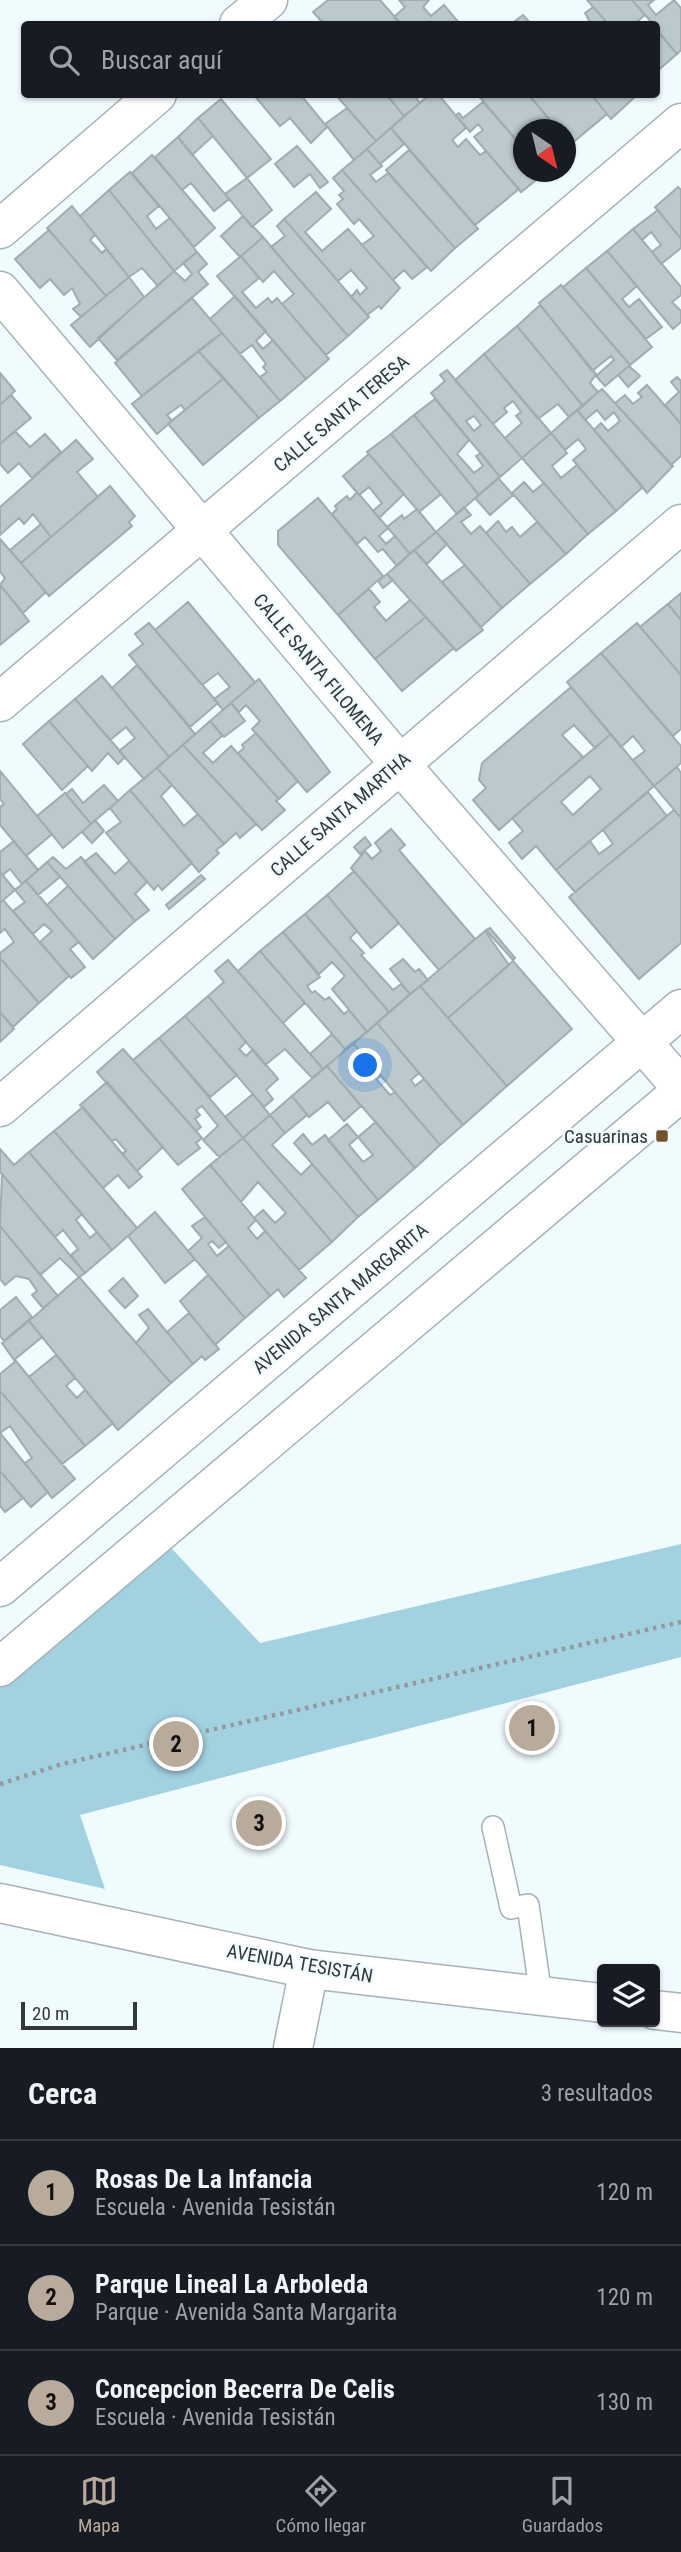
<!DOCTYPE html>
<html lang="es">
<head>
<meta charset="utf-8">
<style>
	:root { --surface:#171b24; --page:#20242c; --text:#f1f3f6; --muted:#9ea1a6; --line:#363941; --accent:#b9ab9b }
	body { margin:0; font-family:"Roboto Condensed",sans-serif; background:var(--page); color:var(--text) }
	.controls { position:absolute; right:21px; bottom:21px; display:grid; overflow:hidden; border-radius:7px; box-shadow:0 2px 5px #0004 }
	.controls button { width:63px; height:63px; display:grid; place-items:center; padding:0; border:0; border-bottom:2px solid var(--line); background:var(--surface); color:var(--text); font:35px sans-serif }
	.compass { position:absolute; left:513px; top:119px; width:63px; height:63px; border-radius:50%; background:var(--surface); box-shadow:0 2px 5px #0004; rotate:145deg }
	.scale { position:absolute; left:21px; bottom:18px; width:116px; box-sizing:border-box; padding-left:7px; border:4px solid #323739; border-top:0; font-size:19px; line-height:24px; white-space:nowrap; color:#323739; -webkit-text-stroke:5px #f0fbfe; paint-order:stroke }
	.you { position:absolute; left:366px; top:1066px; width:24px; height:24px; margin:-18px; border:5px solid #fff; border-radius:50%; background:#1a73e8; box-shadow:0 0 0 10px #1a73e833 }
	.badge { display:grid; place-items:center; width:46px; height:46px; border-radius:50%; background:var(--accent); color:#111; font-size:23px; font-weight:700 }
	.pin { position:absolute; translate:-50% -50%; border:4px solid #fff; box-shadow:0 2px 7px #0006 }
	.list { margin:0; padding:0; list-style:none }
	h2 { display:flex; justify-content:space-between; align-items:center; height:91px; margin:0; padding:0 28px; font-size:30px }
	h2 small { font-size:23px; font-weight:400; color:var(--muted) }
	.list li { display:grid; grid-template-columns:46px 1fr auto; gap:21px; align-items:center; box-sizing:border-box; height:105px; padding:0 28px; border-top:2px solid var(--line) }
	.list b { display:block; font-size:26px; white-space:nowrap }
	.list p { margin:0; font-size:23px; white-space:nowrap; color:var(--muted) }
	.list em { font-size:23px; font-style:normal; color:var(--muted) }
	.icon { flex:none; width:38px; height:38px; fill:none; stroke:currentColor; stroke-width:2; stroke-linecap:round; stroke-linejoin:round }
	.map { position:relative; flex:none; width:681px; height:2048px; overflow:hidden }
	.search { position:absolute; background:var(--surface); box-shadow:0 2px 5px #0004; left:21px; right:21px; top:21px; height:77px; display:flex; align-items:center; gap:18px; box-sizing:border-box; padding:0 24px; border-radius:7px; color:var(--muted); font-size:26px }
	.sheet { height:406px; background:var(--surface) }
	nav { display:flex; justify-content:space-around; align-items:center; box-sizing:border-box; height:98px; border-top:2px solid var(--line); background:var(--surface); font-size:19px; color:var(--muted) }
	nav a { display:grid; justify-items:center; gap:4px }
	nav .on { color:var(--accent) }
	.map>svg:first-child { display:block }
	.green { fill:#a2d2e0 }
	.building { fill:#bbc8cc; stroke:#9facb0; stroke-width:2; fill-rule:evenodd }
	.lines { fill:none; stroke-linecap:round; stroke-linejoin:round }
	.lane-casing { stroke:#a5b2b6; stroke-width:24 }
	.street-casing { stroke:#a5b2b6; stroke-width:41 }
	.secondary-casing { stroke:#a5b2b6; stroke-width:41 }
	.path { stroke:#929a9c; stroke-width:4.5; stroke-dasharray:3.5 5; stroke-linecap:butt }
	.lane { stroke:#fff; stroke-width:21 }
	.street { stroke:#fff; stroke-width:38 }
	.secondary { stroke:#fff; stroke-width:38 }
	.poi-dot { fill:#75522b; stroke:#f0fbfe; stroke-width:2.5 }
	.labels { text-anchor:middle; stroke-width:5; stroke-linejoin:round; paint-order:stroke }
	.street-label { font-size:19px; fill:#323739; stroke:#f0fbfe }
	.poi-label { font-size:19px; fill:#323739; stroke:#f0fbfe; text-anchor:end }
</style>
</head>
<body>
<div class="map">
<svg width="681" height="2048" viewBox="0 0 681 2048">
	<rect width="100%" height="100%" fill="#f0fbfe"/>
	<path class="green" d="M161,1537L260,1643L681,1544V1657L80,1815L105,1889L0,1865V1672Z"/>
	<path class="building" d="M328,0H380L401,24H324L313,12Z
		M399,0H429L423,7L431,16L444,5L460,24H401L394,17L405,7Z
		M587,0H632L645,15L634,24H608Z
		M632,0H654L648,5L656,15L674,0L681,8V50L677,54L656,29V24H653Z
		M593,7L596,10L608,24H591L585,13Z
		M523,15L531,24H511Z
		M660,34L677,54L656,72V37Z
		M253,94H300L327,127L311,143L290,118L280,126Z
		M335,94H386L404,116L376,141Z
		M386,94H413L420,103L404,116Z
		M430,94H438L466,128L452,140L458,147L466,139L480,155L486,151L519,189L475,225L391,128Z
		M477,94H528L558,130H524V149Z
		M532,94H591L607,114L571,144L566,138V130H558L530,96Z
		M591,94H638L611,119Z
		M221,99L271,159L247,178L198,118Z
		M483,102L524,149V172L545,173L521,192L474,137L483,130L478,124L470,132L456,115L459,113L463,118Z
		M347,108L376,141L354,160L325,124Z
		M198,118L213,136L192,155L178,137Z
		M391,128L404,144L380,164L367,149Z
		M178,137L229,199L214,211L191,183L182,190L155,157Z
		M297,146L328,182L320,188L310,174L294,187L275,164Z
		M367,149L382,166L370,175L376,182L388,173L455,248L431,271L342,170Z
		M409,150L478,229L455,248L386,170Z
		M152,155L215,228L194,247L132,173Z
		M342,170L427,267L412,279L404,270L393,280L362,245L374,236L359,219L354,224L337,204L343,199L339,195L344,191L333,178Z
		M130,172L159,206L147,216L156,229L170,218L197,252L174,271L109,190Z
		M247,178L272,210L252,227L225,194Z
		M678,187L681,190V239L655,207Z
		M109,190L174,271L158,286L142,268L129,277L80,216Z
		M316,192L331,209L305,232L322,251L348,229L400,288L381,309L379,306L367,315L351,297L357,290L360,295L367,288L351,270L338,281L284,219Z
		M72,206L95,235L90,240L102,253L106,249L129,277L106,296L47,228Z
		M658,210L681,239V248L661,264L652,252L661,245L651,232L642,240L633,229Z
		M243,216L263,237L240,257L221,236Z
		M284,219L369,317L348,336L271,247L285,236L277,226Z
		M633,229L681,287V295L672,302L681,311V322L673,329L607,251Z
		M49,230L106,296L81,317L73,309L80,304L72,288L64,295L50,279L40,288L15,259Z
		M263,237L348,336L326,355L282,304L294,294L274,271L263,282L241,256Z
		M607,251L637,286L622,299L629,307L639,299L662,327L646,339L586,268Z
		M197,252L207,264L198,272L208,284L117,360L98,338L174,271L185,281L192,274L183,263Z
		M241,256L259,278L242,292L256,308L268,298L272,303L277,298L329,359L306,379L217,276Z
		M586,268L652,347L630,365L563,287Z
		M129,277L144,297L90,347L71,325Z
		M561,285L630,365L605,386L596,376L614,360L611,356L592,371L539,303Z
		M235,296L266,331L256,341L263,349L273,340L306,379L280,401L260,377L267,372L263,367L266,364L252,345L240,354L210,319Z
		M192,298L222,333L142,396L115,363Z
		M540,305L596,374L590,383L598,392L583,406L517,326Z
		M517,326L583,406L569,417L558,404L538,419L484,354Z
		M222,333L280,401L259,418L198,351Z
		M198,351L224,378L185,410L181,405L167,415L172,421L157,434L132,404Z
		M484,354L551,433L522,458L505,438L522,423L516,416L521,412L513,401L504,408L507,412L493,424L455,380Z
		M629,366L640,376L628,387L618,375Z
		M447,370L522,458L500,477L431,393L445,381L440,375ZM474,416L481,425L474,431L466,421Z
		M0,373L15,391L0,405Z
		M677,377L681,381V424L665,405L679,392L671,382Z
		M224,378L259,418L203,465L168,424Z
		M647,385L681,424V456L671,465L615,403L625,395L633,404L642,397L638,393Z
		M602,389L673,466L647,493L594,430L601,423L608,431L620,421L614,412L605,420L597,410L585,420L577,410Z
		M11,395L31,418L0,444V405Z
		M435,399L469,440L457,454L474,473L483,466L476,456L481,453L500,477L479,495L414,415Z
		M577,410L643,487L616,511L573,460L586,449L578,439L565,450L551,433Z
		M414,415L479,495L457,514L391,434Z
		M15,431L30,447L45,434L61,452L32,478L19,463L8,473L0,464V444Z
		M551,433L567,453L552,466L561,478L577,465L616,511L588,534L522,458Z
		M391,434L441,494L419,512L367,452Z
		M76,440L93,459L77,472L98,497L51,537L33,514L24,524L19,518L0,535V507Z
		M369,454L404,494L379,518L373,511L382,503L369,487L359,495L343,476Z
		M498,478L513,495L490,515L475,498Z
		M524,482L533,492L544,483L588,534L566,554L512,493Z
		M110,486L135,516L129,522L132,526L49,596L21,563Z
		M357,492L388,528L379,536L386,544L395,536L410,554L397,566L383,549L378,552L365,537L357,544L332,514L337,509L335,506L347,496L350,500Z
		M318,498L383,576L338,615L278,545V531Z
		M464,507L471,515L461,522L471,534L480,526L530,584L502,608L436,532Z
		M417,509L436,532L410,554L387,527L402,515L404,519Z
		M498,521L506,532L512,527L520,537L537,522L566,554L530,584L486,533Z
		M41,524L51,537L21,563L10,550Z
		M436,532L447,544L427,564L414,550Z
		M0,539L46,592L23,613L0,585L5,578L0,572Z
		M414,550L483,630L456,651L387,574Z
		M465,565L502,608L481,627L442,582Z
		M387,574L393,580L383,588L378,581Z
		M0,585L29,621L0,645Z
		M369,589L380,602L374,607L386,621L410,600L426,617L375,659L338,615Z
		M681,593V620L668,604Z
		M188,602L255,682L223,710L214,699L230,687L218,673L202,685L155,630Z
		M668,604L681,620V675L640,627Z
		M426,617L454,648L402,691L375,659Z
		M149,623L218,703L190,727L129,655L143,644L135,634Z
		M637,623L681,675V729L673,736L601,653Z
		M601,653L681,746V763L654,786L633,760L645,751L633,736L621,747L567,682Z
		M137,665L195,734L169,757L112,688Z
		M102,676L169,757L144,779L119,751L135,738L126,727L110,740L75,699Z
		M259,679L330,772L307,792L252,729L260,721L246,705L239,712L231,703Z
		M571,687L611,734L595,748L574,725L562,735L583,757L499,830L473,800L486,788L479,780L482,763Z
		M75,699L125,757L118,764L108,753L92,771L49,721Z
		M231,703L245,721L224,737L210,721Z
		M49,721L88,766L62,790L23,744Z
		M210,721L222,736L203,753L213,763L231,746L279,799L276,801L285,810L262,830L183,745Z
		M256,733L298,781L279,799L238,753L244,748L242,745Z
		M611,734L654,786L556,870L536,846L522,859L509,843L523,831L512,818ZM590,776L601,789L573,815L561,802Z
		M183,745L256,824L240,838L236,833L224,844L157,768Z
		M677,767L681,773V818L654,786Z
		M157,768L172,785L161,796L184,826L198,814L224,844L216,850L219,853L199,872L130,790Z
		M0,771L52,834L26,856L0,825V807L4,804L0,799Z
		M104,785L118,801L91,824L66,794L72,789L83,803Z
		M130,790L192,863L162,890L158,885L154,890L106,833L121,822L110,808Z
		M648,792L667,816L575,892L556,870L590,841L599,854L613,844L603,830Z
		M65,793L91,824L63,848L37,816Z
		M674,810L681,818V943L639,979L569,897Z
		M95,820L104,831L92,843L82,832Z
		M391,829L405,845L399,850L475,939L439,970L351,868L365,851L372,859L381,851L375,843Z
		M365,837L371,845L360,854L354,847Z
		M14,841L38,870L22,884L10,869L3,875L0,872V852Z
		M96,853L115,874L129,861L147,882L135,894L149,910L135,921L84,862Z
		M53,857L66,869L81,857L135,921L115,939L47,862Z
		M47,862L60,877L38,895L26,881Z
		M354,871L399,923L371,948L327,895Z
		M0,872L15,890L0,903Z
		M201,875L205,879L169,909L166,905Z
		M26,881L79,942L70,949L85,967L71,978L40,942L52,931L44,924L33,934L13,911L25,902L15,890Z
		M68,886L115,939L93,959L47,905Z
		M327,895L357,931L350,938L364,953L361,955L393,990L401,984L410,994L389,1012L305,914Z
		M3,900L69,976L39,1003L0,958V953L14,942L5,929L0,933V903Z
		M305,914L389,1012L367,1032L332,989L345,976L332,962L319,974L283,932Z
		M490,928L515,958L513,960L486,930Z
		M485,931L509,965L448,1018L420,986Z
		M283,932L320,977L307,986L312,993L315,991L325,1000L329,997L344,1014L349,1010L367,1032L346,1050L260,951Z
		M260,951L305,1003L283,1023L238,971Z
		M0,958L39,1003L13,1027L0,1012Z
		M403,959L415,972L419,969L428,980L410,994L390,969Z
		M228,960L323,1069L312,1078L285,1049L265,1065L208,996L224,982L215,971Z
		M513,961L572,1029L507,1086L448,1018Z
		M420,986L507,1086L463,1125L377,1023Z
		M208,996L246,1042L239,1049L246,1056L253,1049L278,1079L266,1090L273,1099L264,1107L185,1016Z
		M0,1012L14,1029L0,1042Z
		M185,1016L237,1075L210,1097L159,1038Z
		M377,1023L419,1073L411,1080L415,1086L424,1079L463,1125L440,1145L353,1043Z
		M332,1034L346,1050L323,1069L310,1054Z
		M159,1038L243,1138L219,1157L203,1140L218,1126L202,1106L196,1110L200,1115L195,1119L201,1127L196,1131L133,1060Z
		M353,1043L381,1076L376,1079L390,1095L395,1092L440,1145L415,1168L327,1066Z
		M123,1049L202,1138L196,1143L200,1148L178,1165L97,1072Z
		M327,1066L361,1106L344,1121L328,1102L309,1117L292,1096Z
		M107,1082L163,1147L137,1171L122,1154L126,1151L116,1139L112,1141L80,1105Z
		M253,1094L270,1115L243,1138L225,1117Z
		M292,1096L307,1115L285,1133L270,1115Z
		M83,1107L142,1177L129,1188L118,1175L103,1188L54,1131Z
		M270,1115L285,1133L272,1145L301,1175L312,1164L358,1217L332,1242L243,1138Z
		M376,1122L415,1168L378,1200L328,1140L347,1124L358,1137ZM358,1137L373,1155L363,1162L349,1145Z
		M54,1131L137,1228L112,1250L29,1152Z
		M303,1134L312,1145L325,1135L378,1200L358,1217L294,1143Z
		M243,1138L332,1242L299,1270L254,1218L263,1210L275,1223L286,1213L258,1182L241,1202L210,1165Z
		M0,1149L14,1165L29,1152L82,1214L76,1220L90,1238L97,1232L112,1250L85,1273L71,1255L78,1249L63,1230L55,1237L0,1172Z
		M210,1165L256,1220L248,1228L257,1239L265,1231L306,1278L284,1297L278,1289L270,1296L182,1189Z
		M2,1174L85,1273L79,1277L60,1258L40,1275L0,1226Z
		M155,1212L195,1259L165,1283L128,1236Z
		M205,1217L226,1242L219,1248L212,1241L208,1244L217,1256L229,1246L270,1296L245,1318L188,1251L202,1238L192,1226Z
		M0,1226L58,1296L43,1308L32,1295L37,1291L29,1279L16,1276L5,1285L0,1279Z
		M208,1275L245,1318L215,1345L180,1301Z
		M79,1277L171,1383L118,1430L29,1321Z
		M123,1278L138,1296L125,1308L109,1291Z
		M16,1297L32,1317L4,1341L0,1336V1310Z
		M148,1309L193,1364L171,1383L136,1343L149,1328L139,1315Z
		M189,1313L219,1349L205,1360L202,1356L193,1364L167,1332Z
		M29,1321L42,1337L14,1360L2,1343Z
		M56,1355L75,1378L66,1386L77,1398L85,1390L113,1423L85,1446L29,1377Z
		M16,1361L85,1446L62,1464L0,1391V1374Z
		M0,1391L75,1479L52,1498L25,1463L32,1458L10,1426L0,1433Z
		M0,1433L48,1492L31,1507L0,1471Z
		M0,1471L23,1498L5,1512L0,1506Z"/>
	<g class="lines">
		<defs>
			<path id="lane" d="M493,1827L511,1908L528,1905L541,1996"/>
			<path id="street" d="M239,24L268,0
				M0,229L157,94
				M0,291L399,763L681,1087
				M0,702L681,123
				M0,1107L681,524
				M293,2048L309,1969"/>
			<path id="secondary" d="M0,1587L681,1009
				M0,1667L681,1092
				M0,1903L309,1969L602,2003
				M655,2010L681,2013"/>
		</defs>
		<use href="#lane" class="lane-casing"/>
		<use href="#street" class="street-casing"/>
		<use href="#secondary" class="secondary-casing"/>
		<path class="path" d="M0,1784L62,1764L681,1622"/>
		<use href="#lane" class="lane"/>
		<use href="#street" class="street"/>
		<use href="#secondary" class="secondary"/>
	</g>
	<rect class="poi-dot" x="655" y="1129" width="14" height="14" rx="3.5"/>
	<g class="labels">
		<g class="street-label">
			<text transform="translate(341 413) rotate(-40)" y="7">CALLE SANTA TERESA</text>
			<text transform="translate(319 669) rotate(50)" y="7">CALLE SANTA FILOMENA</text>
			<text transform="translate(340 814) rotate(-41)" y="7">CALLE SANTA MARTHA</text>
			<text transform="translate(340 1298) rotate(-40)" y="7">AVENIDA SANTA MARGARITA</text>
			<text transform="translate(300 1963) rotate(10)" y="7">AVENIDA TESISTÁN</text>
		</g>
		<g class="poi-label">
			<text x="648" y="1143">Casuarinas</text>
		</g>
	</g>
</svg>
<div class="controls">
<button><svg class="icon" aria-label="layers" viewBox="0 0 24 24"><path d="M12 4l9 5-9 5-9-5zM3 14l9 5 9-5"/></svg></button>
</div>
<svg class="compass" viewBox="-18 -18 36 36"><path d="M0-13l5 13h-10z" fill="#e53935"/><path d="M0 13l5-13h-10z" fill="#9ea1a6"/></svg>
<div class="scale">20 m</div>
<div class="you"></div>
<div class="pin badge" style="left:532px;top:1728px">1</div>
<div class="pin badge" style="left:176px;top:1744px">2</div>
<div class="pin badge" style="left:259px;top:1823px">3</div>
<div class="search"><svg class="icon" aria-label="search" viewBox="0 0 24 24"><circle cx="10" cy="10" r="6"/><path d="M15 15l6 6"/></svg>Buscar aquí</div>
</div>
<section class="sheet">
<h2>Cerca<small>3 resultados</small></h2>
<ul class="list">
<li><span class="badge">1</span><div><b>Rosas De La Infancia</b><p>Escuela · Avenida Tesistán</p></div><em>120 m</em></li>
<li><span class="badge">2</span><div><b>Parque Lineal La Arboleda</b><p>Parque · Avenida Santa Margarita</p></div><em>120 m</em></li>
<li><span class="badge">3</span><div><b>Concepcion Becerra De Celis</b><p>Escuela · Avenida Tesistán</p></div><em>130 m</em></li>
</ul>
</section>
<nav>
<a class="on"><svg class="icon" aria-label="map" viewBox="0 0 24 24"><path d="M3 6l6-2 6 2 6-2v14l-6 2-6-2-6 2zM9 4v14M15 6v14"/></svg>Mapa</a>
<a><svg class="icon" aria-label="directions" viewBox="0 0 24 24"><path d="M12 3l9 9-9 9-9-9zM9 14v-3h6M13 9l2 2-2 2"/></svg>Cómo llegar</a>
<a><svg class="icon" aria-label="saved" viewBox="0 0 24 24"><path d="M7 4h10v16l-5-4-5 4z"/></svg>Guardados</a>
</nav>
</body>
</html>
